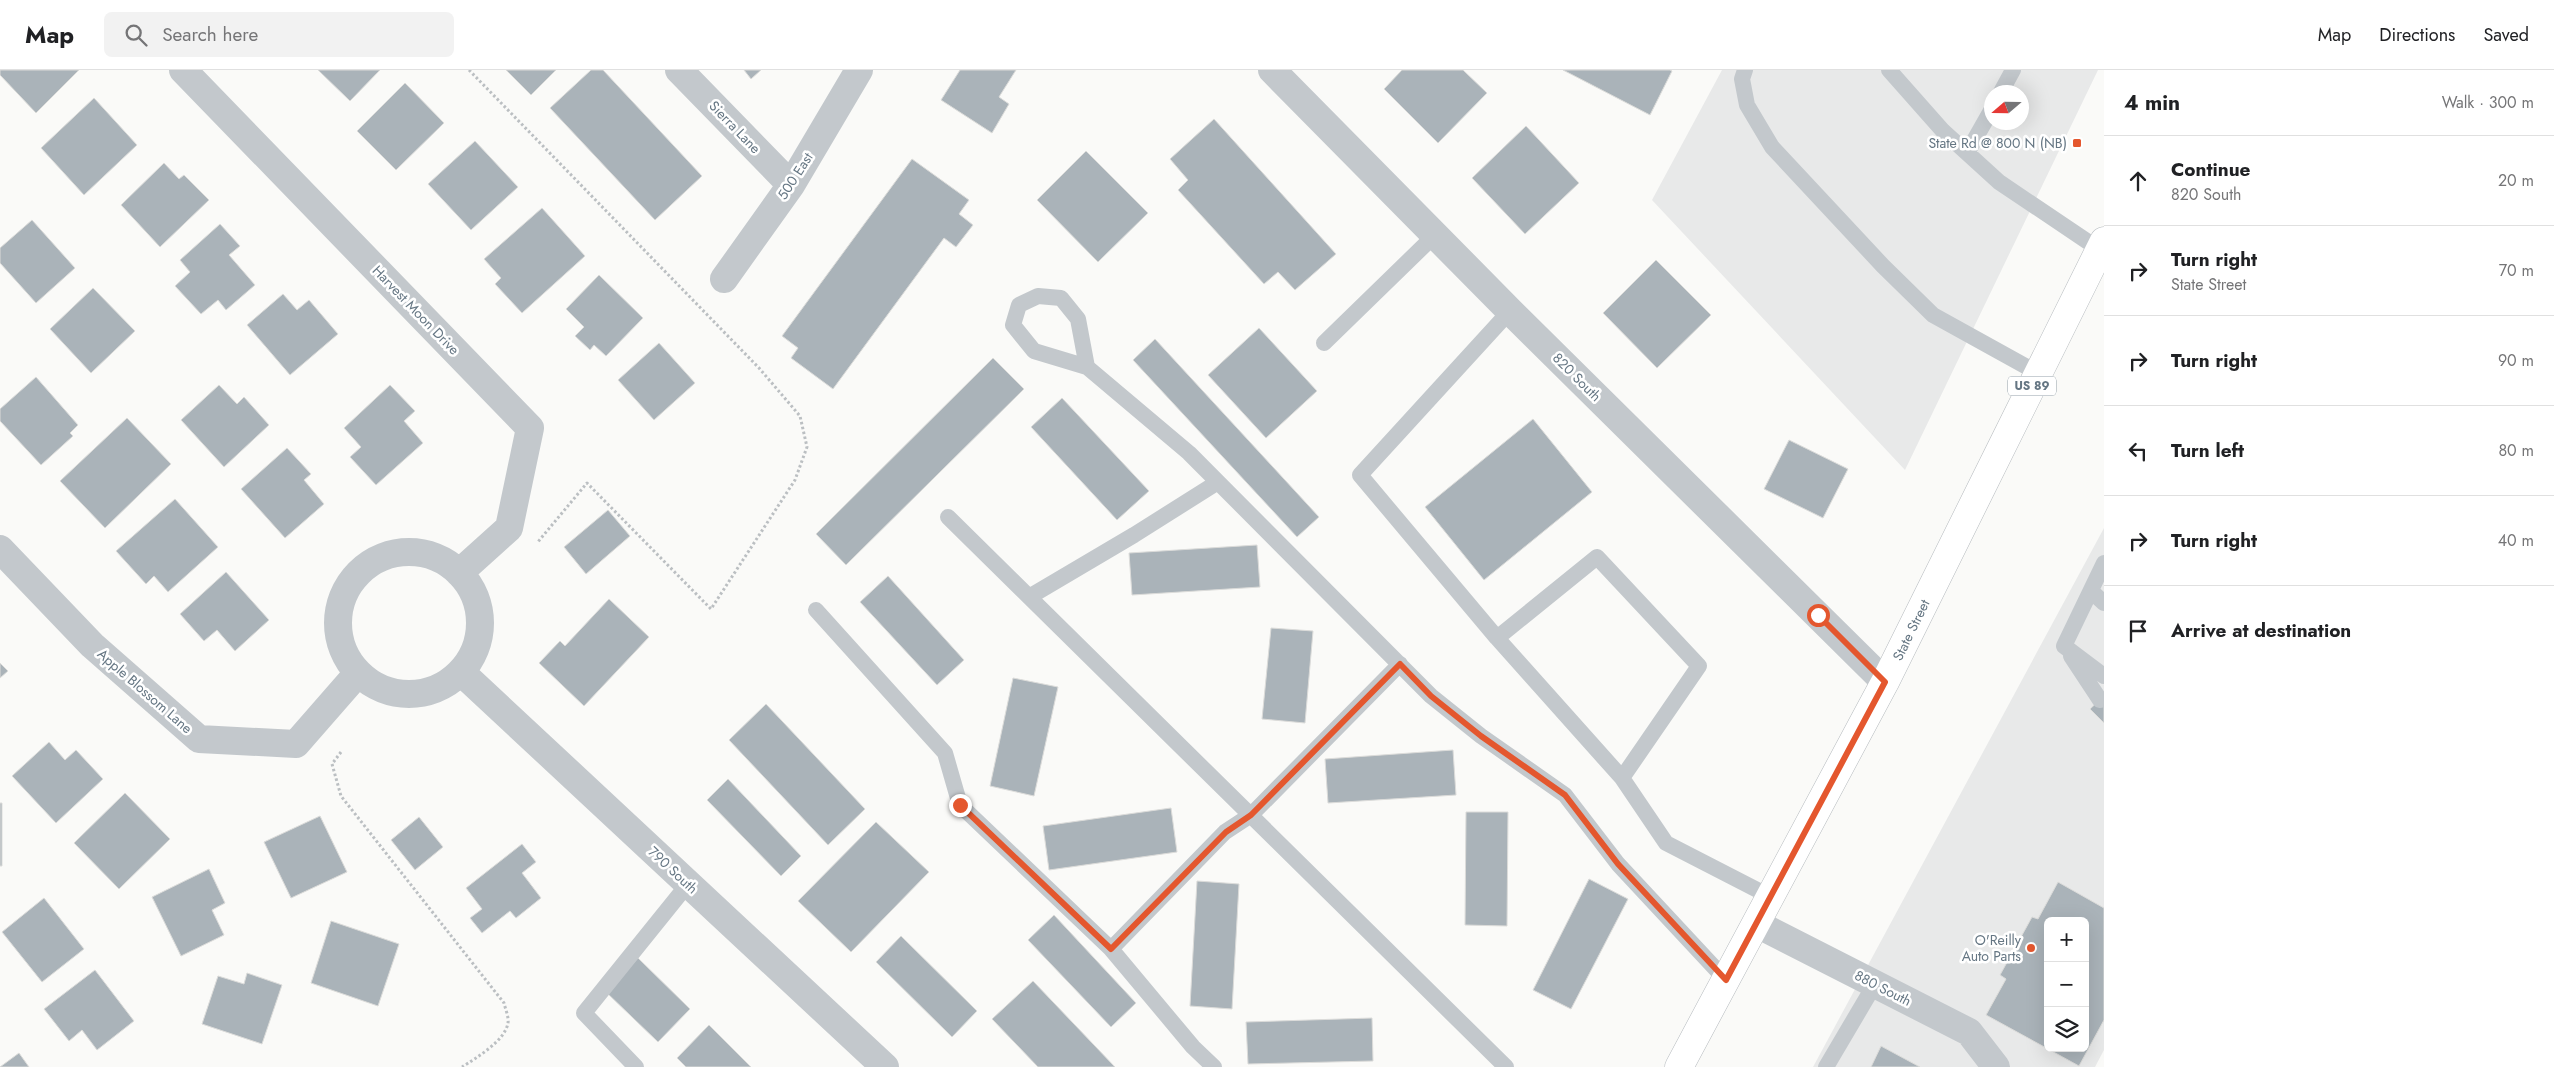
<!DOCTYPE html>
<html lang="en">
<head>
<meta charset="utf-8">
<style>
	:root { --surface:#fff; --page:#f2f2f2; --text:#202124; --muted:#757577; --line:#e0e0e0 }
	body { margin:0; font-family:Jost,sans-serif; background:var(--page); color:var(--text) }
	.controls { position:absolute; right:15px; bottom:15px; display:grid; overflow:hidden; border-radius:8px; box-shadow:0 5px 20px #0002 }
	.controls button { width:45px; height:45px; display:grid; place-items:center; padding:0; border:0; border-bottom:1px solid var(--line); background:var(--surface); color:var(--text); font:25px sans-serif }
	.compass { position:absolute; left:1984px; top:15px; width:45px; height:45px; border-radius:50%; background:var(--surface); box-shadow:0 5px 20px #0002; rotate:250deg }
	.stop { position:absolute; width:15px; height:15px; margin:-11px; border:4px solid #e4572e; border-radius:50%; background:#fff }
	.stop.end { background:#e4572e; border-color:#fff; box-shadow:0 1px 5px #0008 }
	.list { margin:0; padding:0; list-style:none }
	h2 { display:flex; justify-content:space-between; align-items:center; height:65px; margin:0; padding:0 20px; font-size:21px }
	h2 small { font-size:16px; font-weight:400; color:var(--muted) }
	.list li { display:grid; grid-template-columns:32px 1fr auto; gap:15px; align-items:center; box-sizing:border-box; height:90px; padding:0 20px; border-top:1px solid var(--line) }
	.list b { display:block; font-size:19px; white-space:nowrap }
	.list p { margin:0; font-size:16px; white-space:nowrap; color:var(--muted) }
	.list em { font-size:16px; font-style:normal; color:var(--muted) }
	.icon { flex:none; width:28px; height:28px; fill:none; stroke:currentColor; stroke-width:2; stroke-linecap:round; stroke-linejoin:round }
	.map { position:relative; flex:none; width:2104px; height:997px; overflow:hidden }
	header { display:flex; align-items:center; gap:30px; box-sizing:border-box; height:70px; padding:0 25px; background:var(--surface); border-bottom:1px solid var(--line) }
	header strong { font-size:24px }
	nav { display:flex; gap:28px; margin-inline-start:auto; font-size:18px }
	.search { width:350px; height:45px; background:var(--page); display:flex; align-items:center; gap:12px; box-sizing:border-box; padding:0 18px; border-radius:8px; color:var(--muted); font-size:19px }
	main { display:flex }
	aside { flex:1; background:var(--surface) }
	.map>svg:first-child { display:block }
	.built { fill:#e8e9e9; fill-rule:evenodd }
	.building { fill:#aab3b9; stroke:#dcdcda; fill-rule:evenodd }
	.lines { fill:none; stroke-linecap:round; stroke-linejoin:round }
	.primary-casing { stroke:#b5babe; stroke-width:29 }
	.path { stroke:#bbbfc2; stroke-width:3; stroke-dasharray:2.5 2.5; stroke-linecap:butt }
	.lane { stroke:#c3c8cc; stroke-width:16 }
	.street { stroke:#c3c8cc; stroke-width:28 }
	.primary { stroke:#fff; stroke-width:28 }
	.route { stroke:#e4572e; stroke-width:6 }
	.poi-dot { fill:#e4572e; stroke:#fff; stroke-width:2 }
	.labels { text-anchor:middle; stroke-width:5; stroke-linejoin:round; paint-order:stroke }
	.shield { fill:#fff; stroke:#939fa8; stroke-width:1 }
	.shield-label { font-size:12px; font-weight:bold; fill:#657683 }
	.street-label { font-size:14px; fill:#657683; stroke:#fff }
	.poi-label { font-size:14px; fill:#657683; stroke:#fff; text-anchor:end }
</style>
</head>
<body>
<header>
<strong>Map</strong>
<div class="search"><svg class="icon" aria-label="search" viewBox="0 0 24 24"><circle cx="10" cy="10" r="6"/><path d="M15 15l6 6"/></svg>Search here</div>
<nav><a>Map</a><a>Directions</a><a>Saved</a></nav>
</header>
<main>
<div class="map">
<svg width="2104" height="997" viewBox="0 0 2104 997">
	<rect width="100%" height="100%" fill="#fafaf8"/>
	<path class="built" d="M1722,0H2098L1905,400L1652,130ZM1992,22H2022V52H1992Z
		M2104,458V980L2095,997H1813ZM2048,851H2085V978H2048Z"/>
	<path class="building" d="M0,0H79L36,43L0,5Z
		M318,0H380L350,31Z
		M506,0H556L531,25Z
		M591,0H603L702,106L655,150L550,38Z
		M744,0H761L751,9Z
		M960,0H1016L999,27L1009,34L992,63L941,30Z
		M1402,0H1463L1487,23L1438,73L1384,19Z
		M1563,0H1670L1672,1L1650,45Z
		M405,13L444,53L396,100L357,61Z
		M94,28L137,75L84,125L41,78Z
		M1214,49L1336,184L1295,220L1278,202L1264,214L1178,120L1188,110L1170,89Z
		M1526,56L1579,113L1525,164L1472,108Z
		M475,71L518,117L471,160L428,114Z
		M1086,81L1148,143L1098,192L1037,130Z
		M912,89L969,130L959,144L973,155L956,177L944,168L833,319L791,288L798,278L782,266Z
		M164,93L179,109L184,105L209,130L160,177L121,135Z
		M542,138L585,186L522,243L495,214L501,208L484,189Z
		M32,150L75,198L36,233L0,193V178Z
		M220,154L240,176L229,185L255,215L226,240L218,230L201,244L175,216L190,202L180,190Z
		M1656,190L1711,245L1657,298L1603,243Z
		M599,205L643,248L606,286L594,275L590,280L575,266L584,257L566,239Z
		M93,218L135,261L91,303L50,259Z
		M283,224L297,240L309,230L338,264L290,305L247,255Z
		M1259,258L1317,321L1266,368L1208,305Z
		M1155,269L1319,447L1297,467L1133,290Z
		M659,273L695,313L654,350L618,310Z
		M993,288L1024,319L846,495L816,464Z
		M36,307L78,355L70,363L73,366L41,395L0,351V339Z
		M219,315L237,334L244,327L269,355L224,397L181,350Z
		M390,315L415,341L404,351L423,373L376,415L350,387L361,377L344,358Z
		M1062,328L1149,421L1117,450L1031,357Z
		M127,348L171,394L105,458L60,411Z
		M1533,349L1592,422L1484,510L1425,437Z
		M1789,370L1848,399L1823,448L1764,419Z
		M287,378L311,404L304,410L324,434L285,468L241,419Z
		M175,429L218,477L168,522L154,506L146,514L116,481Z
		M608,440L630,466L586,504L564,477Z
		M1257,475L1260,517L1132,525L1129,483Z
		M226,502L269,550L235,581L217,560L204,571L180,544Z
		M888,506L964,590L937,615L860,532Z
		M609,529L649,567L584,636L539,593L560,571L565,576Z
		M1271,558L1313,561L1305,653L1262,649Z
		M0,593L8,601L0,608Z
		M1013,608L1058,617L1034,726L990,716Z
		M2104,626V653L2090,639Z
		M766,634L865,739L828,775L729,670Z
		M49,672L65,690L76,680L103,709L56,753L12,706Z
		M1453,680L1456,725L1328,733L1325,689Z
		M728,709L801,786L781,806L707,730Z
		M125,723L170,769L119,819L74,773Z
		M0,733H2V796H0Z
		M1171,738L1177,782L1049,800L1043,756Z
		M1466,742H1508L1507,856L1465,855Z
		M320,746L347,802L291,828L264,772Z
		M419,747L443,777L415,800L391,770Z
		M876,752L929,802L851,882L798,831Z
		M522,774L536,792L522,803L541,828L516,848L510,841L482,863L470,848L482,839L466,818Z
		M209,799L225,833L212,840L224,865L181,886L152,827Z
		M1589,809L1628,829L1571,939L1533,920Z
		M1197,811L1239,814L1232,939L1190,936Z
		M2058,812L2104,838V950L2079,996L1986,945L2006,909L2000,905L2032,847L2038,849ZM2048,851H2085V978H2048Z
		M44,828L84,879L42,912L2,862Z
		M1054,845L1136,933L1111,957L1028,870Z
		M331,851L399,874L378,936L311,913Z
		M901,866L977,941L952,967L876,892Z
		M638,888L690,939L658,972L606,922Z
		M95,900L134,951L97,980L82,960L69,971L44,939Z
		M247,903L282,915L262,974L202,954L218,906L244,914Z
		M1033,911L1115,997H1038L992,949Z
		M1372,948L1373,991L1248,994L1246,952Z
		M709,955L751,997H686L677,988Z
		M1881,976L1920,997H1871Z
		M19,983L29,997H0Z"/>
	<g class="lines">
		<defs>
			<path id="primary" d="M1679,997L1885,612L2104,171"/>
		</defs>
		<use href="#primary" class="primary-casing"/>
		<path class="path" d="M469,0L759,298L800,346L807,377L795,410L711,539L587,413L537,473
			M341,682L332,694L341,726L504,933C505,938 509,947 508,953C505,971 476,988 462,997"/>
		<path class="lane" d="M1745,0L1742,9L1747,35L1772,77L1883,196L1933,245L2038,303
			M1889,0L1943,61L1999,112L2100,180
			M2001,22L2013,0
			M1967,83L1992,39
			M1510,241L1360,405L1497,568L1622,708L1666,773L1771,827
			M1324,273L1436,164
			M1087,297L1078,249L1061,228L1038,226L1019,235L1013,255L1034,281L1087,297L1189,383L1431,626L1481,666L1565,725L1618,794L1726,910
			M948,447L1506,997
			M2104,493L2064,576L2104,606
			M2091,521L2104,533
			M1029,527L1134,465L1218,412
			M816,540L945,683L960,735L1111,879L1193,977L1214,997
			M1497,568L1597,487L1699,596L1622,708
			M2071,586L2100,630
			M1111,879L1225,762L1251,745L1400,594
			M636,997L584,943L688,814
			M1826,997L1875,914"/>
		<path class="street" d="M183,0L530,358L509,458L459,503
			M679,0L791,115
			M1272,0L1510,241L1885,612
			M724,209L791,115L859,0
			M0,479L92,575L199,669L296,674L358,603
			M338 553a71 71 0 1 1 142 0a71 71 0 1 1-142 0Z
			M461,602L885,997
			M1757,854L1969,962L1996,997"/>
		<use href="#primary" class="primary"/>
	</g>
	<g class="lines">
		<path class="route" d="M960,735L1111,879L1226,762L1251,745L1400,594L1431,626L1481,666L1565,725L1618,794L1726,910L1885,612L1818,545"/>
	</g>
	<g class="poi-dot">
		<rect x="2072" y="68" width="10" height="10" rx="2.5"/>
		<circle cx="2031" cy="878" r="5"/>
	</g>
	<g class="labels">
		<rect class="shield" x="2008" y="306.5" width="48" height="19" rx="4"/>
		<g class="shield-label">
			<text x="2032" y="320">US 89</text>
		</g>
		<g class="street-label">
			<text transform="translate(735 57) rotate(46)" y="5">Sierra Lane</text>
			<text transform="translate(795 106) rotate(-57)" y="5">500 East</text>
			<text transform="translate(416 240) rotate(46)" y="5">Harvest Moon Drive</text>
			<text transform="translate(1577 307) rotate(45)" y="5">820 South</text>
			<text transform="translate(1911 560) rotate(-64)" y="5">State Street</text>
			<text transform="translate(145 621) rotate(41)" y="5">Apple Blossom Lane</text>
			<text transform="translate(673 800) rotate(43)" y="5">790 South</text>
			<text transform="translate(1883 918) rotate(27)" y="5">880 South</text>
		</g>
		<g class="poi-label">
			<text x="2067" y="78">State Rd @ 800 N (NB)</text>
			<text x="2021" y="875">O'Reilly<tspan x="2021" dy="16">Auto Parts</tspan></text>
		</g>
	</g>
</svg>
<div class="controls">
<button>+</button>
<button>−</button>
<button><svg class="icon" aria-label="layers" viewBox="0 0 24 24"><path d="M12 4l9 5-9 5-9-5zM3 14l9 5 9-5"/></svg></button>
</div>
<svg class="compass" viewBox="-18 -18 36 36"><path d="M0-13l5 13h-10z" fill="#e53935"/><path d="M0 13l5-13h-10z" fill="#757577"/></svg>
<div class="stop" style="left:1818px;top:545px"></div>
<div class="stop end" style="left:960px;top:735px"></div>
</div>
<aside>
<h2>4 min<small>Walk · 300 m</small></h2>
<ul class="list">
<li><svg class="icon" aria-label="ahead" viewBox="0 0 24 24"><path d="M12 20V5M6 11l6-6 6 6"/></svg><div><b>Continue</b><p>820 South</p></div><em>20 m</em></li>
<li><svg class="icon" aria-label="right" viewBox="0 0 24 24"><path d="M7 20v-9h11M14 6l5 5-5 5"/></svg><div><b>Turn right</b><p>State Street</p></div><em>70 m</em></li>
<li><svg class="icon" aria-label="right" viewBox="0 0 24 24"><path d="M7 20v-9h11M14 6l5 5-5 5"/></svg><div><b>Turn right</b></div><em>90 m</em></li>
<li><svg class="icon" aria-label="left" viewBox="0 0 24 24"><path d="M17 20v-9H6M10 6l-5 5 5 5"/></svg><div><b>Turn left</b></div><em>80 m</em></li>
<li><svg class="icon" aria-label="right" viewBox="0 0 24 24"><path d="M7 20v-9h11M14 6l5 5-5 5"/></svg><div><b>Turn right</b></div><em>40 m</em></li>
<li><svg class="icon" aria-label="arrive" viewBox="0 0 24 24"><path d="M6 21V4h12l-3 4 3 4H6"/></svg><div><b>Arrive at destination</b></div></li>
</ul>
</aside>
</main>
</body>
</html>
